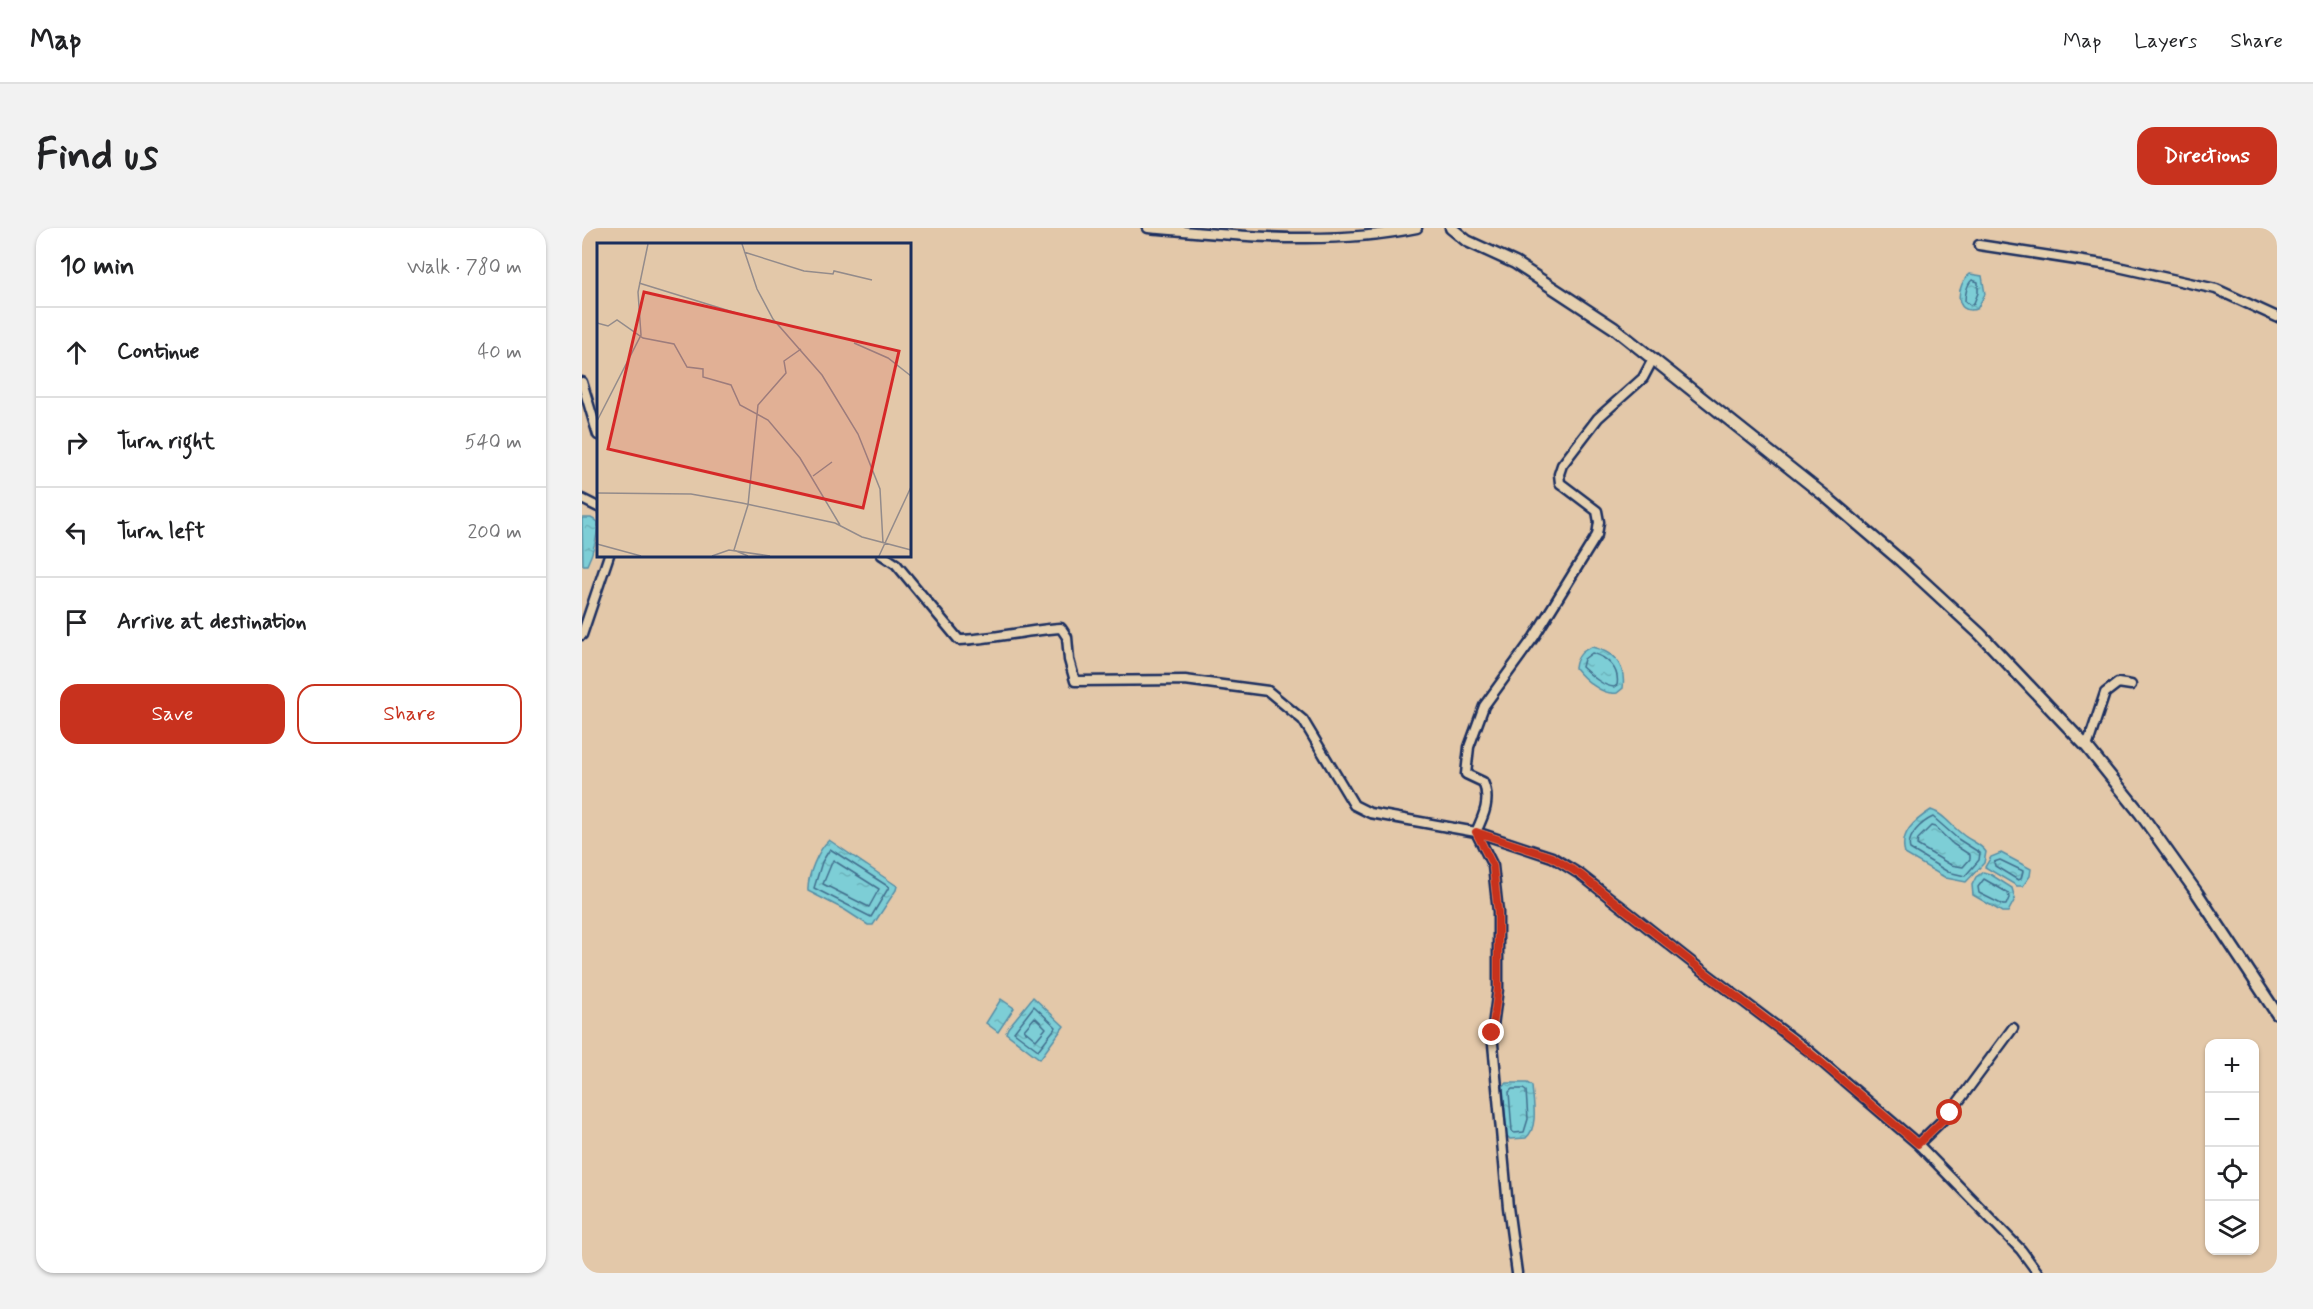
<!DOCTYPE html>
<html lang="en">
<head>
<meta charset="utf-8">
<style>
	:root { --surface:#fff; --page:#f2f2f2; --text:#202124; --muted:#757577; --line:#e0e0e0; --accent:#c8321e }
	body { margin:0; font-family:Mynerve,sans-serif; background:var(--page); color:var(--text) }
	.controls { position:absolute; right:18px; bottom:18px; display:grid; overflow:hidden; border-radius:12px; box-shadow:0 2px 4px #0004 }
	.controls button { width:54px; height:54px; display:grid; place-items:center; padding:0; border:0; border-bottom:2px solid var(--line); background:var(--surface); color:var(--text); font:30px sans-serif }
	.stop { position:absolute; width:18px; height:18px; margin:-14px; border:4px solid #c8321e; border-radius:50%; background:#fff }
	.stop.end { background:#c8321e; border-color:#fff; box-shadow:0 2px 6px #0008 }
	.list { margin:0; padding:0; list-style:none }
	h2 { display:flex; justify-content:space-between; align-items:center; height:78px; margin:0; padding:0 24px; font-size:26px }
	h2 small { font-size:20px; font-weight:400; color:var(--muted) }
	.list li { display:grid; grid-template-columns:39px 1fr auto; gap:18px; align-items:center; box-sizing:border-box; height:90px; padding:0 24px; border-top:2px solid var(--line) }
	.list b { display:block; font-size:22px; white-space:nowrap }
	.list em { font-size:20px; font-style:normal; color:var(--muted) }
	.actions { display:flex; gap:12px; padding:18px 24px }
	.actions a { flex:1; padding:14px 0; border:2px solid var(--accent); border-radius:18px; text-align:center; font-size:21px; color:var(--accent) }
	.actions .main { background:var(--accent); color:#fff }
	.icon { flex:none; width:33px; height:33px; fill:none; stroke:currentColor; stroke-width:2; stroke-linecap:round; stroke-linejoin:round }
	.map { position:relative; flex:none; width:1695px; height:1045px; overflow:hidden; border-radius:18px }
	header { display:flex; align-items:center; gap:36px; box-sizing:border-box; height:84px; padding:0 30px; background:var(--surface); border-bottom:2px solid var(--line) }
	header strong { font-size:28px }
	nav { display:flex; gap:33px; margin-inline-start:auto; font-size:21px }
	.intro { display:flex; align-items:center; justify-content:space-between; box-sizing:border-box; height:144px; padding:0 36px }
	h1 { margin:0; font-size:42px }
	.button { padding:15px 27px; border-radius:18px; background:var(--accent); color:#fff; font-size:21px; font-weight:700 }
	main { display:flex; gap:36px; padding:0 36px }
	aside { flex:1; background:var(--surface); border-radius:18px; box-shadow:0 2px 4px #0004 }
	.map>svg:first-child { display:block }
	.water { fill:url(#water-ripples); stroke:#568ea6; stroke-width:1.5 }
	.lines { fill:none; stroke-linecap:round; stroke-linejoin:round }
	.shore { stroke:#426f8e; stroke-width:1.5 }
	.minor-casing { stroke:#1b2f5e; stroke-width:13 }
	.tertiary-casing { stroke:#1b2f5e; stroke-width:15 }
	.minor { stroke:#e6d1b0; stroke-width:8 }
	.tertiary { stroke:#e6d1b0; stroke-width:10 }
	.route { stroke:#c8321e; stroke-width:8 }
	.inset-road { fill:none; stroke:#938b8b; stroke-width:1.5 }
	.view { fill:#d62828; fill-opacity:0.15; stroke:#d62828; stroke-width:3 }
	.inset-edge { fill:none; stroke:#1b2f5e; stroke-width:3 }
</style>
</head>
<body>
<header>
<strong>Map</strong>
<nav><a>Map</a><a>Layers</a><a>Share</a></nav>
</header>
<div class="intro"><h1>Find us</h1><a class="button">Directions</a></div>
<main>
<aside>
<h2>10 min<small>Walk · 780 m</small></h2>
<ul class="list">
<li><svg class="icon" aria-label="ahead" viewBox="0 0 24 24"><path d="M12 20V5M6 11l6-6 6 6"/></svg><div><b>Continue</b></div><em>40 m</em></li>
<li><svg class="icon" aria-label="right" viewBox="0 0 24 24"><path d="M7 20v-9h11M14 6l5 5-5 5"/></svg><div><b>Turn right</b></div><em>540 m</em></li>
<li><svg class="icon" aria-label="left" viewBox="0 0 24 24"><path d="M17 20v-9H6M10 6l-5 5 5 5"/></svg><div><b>Turn left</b></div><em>200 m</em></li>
<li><svg class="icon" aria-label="arrive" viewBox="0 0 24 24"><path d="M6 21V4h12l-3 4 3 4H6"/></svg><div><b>Arrive at destination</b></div></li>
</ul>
<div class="actions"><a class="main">Save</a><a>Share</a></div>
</aside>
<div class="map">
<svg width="1695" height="1045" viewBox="0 0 1695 1045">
	<defs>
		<pattern id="water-ripples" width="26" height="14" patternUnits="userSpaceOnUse" patternTransform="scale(1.5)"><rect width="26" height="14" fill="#7dced6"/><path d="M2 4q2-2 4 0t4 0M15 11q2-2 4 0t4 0" fill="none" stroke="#6bb1ba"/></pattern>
	</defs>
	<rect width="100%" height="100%" fill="#e3c8a9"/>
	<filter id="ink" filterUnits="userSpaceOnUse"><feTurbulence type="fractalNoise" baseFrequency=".0167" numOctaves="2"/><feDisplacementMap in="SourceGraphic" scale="12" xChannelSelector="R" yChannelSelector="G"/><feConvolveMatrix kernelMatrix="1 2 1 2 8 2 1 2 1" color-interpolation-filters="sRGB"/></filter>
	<g filter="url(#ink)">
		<path class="water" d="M1388,46L1400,48L1403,66L1395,81C1371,88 1374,56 1388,46Z
			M0,290H9L16,294C16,307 11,325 5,337H1Z
			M1010,419C1032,424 1044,437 1041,460L1035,465C1020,468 1001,450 993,440C994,430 1000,422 1010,419Z
			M1349,582C1362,586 1369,598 1380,606C1388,613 1398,615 1404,624L1402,635L1384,654L1364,650L1323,626C1317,605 1332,593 1349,582Z
			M247,612L315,658L314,662L291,697H286L263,682L226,663C225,648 236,622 247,612Z
			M1419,625L1449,641L1448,648L1441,658H1435L1403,639L1409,629Z
			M1401,644L1408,646L1430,660L1433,671L1426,684H1420L1391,667L1390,657L1394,649Z
			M451,769L482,798L458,831L424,805L426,800Z
			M419,771L432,780L416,804L404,795Z
			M925,855H945L950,858C951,873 957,899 944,910L928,911L924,907L921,858Z"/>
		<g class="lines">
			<path class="shore" d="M1390,52L1396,54V65L1392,75L1388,77L1383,73C1383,67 1385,56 1390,52Z
				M1010,425C1025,429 1038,441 1035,457L1032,459C1020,458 1009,447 1000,439L1002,431Z
				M1351,589L1376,611L1398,625L1397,632L1383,648L1366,644L1328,621C1324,608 1340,594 1351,589Z
				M1349,598L1353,599L1371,616L1388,627V631L1381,639L1369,637L1335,617L1336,611Z
				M248,621L307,659L289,689L232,660L240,634Z
				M251,632L297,661L287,679L241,656Z
				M1418,632L1441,643L1439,651L1436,652L1413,638L1412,634Z
				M1402,651L1426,665L1427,670L1424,677H1421L1397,665L1396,659Z
				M452,778L474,799L456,822L432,804Z
				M453,789L464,800L454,812L442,802Z
				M930,861H941L944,863L946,891L942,904L932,905L930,903L927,864Z"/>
			<defs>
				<path id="minor" d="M566,0C656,8 747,18 835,0
					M1397,17L1527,37L1634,61L1695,89
					M0,154L16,207
					M0,271L16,279
					M300,327L314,336L377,412C411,411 445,402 479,400L485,409L487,432L493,453L603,452L686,463L721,492L772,577L788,585L894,604L970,629L999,647L1112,736L1227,823L1336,916L1439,1022L1456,1045
					M0,407L27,327
					M1505,519L1523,465L1536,455L1549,457
					M1336,916L1368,885L1431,800
					M935,1045L926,979L910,805L916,761V684L911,638L894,604C902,587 909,572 901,554L884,546L887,519L902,478L952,409L1015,307L1017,294L1015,283L978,255L977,246L980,237L1016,190L1061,150L1070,133"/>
				<path id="tertiary" d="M869,0L885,13L933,35L1032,100L1243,268L1319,333L1398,406L1505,519L1558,585L1615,665L1695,786"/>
			</defs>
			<use href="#minor" class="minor-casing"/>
			<use href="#tertiary" class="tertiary-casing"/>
			<use href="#minor" class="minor"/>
			<use href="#tertiary" class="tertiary"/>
		</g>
	</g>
	<g class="lines" filter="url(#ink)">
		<path class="route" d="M910,805L916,761V684L911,638L894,604L970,629L999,647L1112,736L1227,824L1336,916L1368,885"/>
	</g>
	<g transform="translate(15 15)">
		<rect width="314" height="314" fill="#e3c8a9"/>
		<path class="inset-road" d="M145,1L160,46L176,76L225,132L261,191L283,246L286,300M147,9L207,28L236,31L237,28L275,37M42,40L149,73L177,78M0,80L11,83L20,77L46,95L77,101L90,124L106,126V134L134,142L143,162L171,177L203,215L243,282M257,100L291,115L314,133M0,178L44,92L41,49L51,1M216,233L235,219M0,250L94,251L145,260L238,280L265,294L314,307M0,301L44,313M115,313L132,307L173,313M151,313L137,307L151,262L161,162L189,130L187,118L204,106M282,313L314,244"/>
		<path class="view" d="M47,49L302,108L266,265L11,206Z"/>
		<rect width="314" height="314" class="inset-edge"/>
	</g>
</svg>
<div class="controls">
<button>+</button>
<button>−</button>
<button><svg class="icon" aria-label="locate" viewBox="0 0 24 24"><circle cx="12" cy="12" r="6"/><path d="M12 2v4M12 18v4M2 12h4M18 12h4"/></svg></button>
<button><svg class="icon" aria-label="layers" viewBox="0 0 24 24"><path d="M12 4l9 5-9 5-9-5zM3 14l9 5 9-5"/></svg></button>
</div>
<div class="stop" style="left:1368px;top:885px"></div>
<div class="stop end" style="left:910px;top:805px"></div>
</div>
</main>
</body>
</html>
